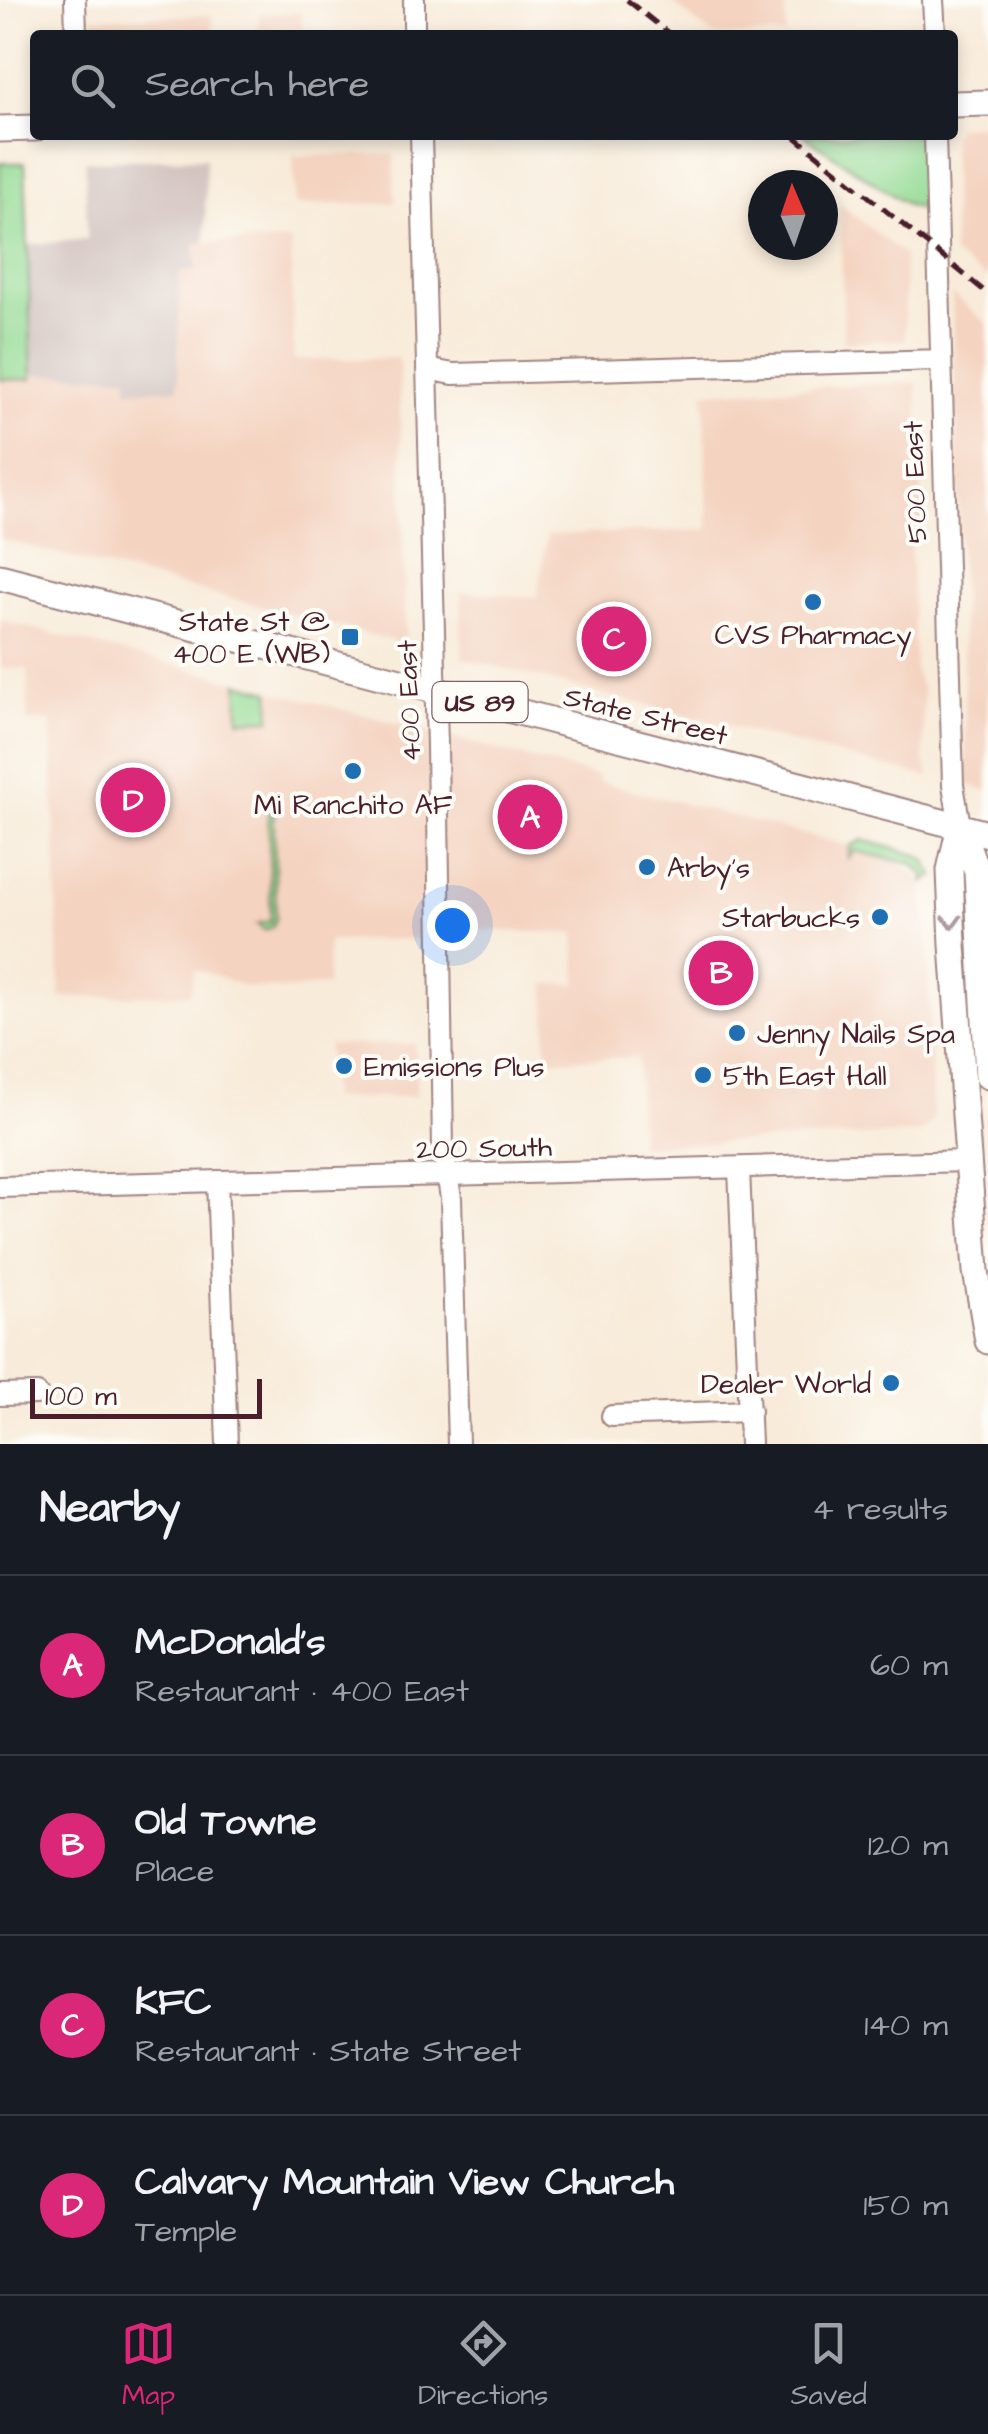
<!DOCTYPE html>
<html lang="en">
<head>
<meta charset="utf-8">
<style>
	:root { --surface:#171b24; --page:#20242c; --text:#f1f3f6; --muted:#9ea1a6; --line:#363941; --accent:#db2777 }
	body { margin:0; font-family:"Architects Daughter",sans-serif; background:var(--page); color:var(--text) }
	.compass { position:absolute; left:748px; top:170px; width:90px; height:90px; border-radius:50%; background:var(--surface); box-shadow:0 5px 15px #0003; rotate:358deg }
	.scale { position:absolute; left:30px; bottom:25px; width:232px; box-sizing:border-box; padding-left:10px; border:5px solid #4a1f2b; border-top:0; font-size:28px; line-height:35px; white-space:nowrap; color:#4a1f2b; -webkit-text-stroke:8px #fdfcf7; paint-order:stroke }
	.you { position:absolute; left:452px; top:925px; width:35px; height:35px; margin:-25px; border:8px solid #fff; border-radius:50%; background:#1a73e8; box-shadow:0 0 0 15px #1a73e833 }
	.badge { display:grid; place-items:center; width:65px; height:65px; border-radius:50%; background:var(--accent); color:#fff; font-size:32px; font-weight:700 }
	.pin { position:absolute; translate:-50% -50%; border:5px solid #fff; box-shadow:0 2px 10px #0006 }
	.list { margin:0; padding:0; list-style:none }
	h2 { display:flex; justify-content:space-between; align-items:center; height:130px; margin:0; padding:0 40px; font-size:42px }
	h2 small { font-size:32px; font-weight:400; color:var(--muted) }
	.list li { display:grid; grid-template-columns:65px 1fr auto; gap:30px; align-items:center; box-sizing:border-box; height:180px; padding:0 40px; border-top:2px solid var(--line) }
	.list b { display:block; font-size:38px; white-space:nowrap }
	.list p { margin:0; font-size:32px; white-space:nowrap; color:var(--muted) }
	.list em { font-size:32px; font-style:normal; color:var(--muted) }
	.icon { flex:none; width:55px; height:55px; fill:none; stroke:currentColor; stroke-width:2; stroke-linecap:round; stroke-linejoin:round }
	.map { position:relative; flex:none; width:988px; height:1444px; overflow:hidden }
	.search { position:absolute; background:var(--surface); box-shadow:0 5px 15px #0003; left:30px; right:30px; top:30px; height:110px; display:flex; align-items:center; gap:25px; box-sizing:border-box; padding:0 35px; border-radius:10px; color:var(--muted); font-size:38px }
	.sheet { height:850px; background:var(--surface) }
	nav { display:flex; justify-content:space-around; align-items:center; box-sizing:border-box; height:140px; border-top:2px solid var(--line); background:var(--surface); font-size:28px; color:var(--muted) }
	nav a { display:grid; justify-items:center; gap:5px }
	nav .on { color:var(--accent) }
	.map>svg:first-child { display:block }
	.built { fill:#f4d3c0 }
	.industrial { fill:#d0c0bc }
	.green { fill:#95db95; stroke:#707d60; stroke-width:2.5 }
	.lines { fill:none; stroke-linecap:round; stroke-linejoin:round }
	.minor-casing { stroke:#a18582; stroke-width:24 }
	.major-casing { stroke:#a18582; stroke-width:29 }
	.minor { stroke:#fff; stroke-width:20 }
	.major { stroke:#fff; stroke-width:25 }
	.rail { stroke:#4a1f2b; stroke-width:5; stroke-dasharray:15 8; stroke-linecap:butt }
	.oneway { stroke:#ae9aa0 }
	.poi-dot { fill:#1f6fb2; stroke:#fdfcf7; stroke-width:4 }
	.labels { text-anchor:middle; stroke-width:8; stroke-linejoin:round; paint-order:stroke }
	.shield { fill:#fdfcf7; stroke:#806168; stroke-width:2.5 }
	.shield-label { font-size:25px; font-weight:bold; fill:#4a1f2b }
	.street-label { font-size:28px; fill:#4a1f2b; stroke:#fdfcf7 }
	.poi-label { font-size:28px; fill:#4a1f2b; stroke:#fdfcf7; text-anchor:start }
</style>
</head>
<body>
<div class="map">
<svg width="988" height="1444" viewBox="0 0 988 1444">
	<rect width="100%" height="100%" fill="#fdfcf7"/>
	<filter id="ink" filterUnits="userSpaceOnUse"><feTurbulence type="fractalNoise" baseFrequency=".01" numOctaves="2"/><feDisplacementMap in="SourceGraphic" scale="20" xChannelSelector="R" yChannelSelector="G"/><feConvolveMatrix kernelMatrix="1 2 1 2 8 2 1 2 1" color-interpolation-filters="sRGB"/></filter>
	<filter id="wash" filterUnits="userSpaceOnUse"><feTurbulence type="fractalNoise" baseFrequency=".0048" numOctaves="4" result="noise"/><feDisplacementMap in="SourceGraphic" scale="40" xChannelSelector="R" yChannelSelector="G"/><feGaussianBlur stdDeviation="2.25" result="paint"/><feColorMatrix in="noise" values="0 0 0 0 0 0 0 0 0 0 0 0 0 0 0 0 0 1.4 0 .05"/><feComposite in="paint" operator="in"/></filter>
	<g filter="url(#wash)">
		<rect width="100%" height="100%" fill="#f8ebd9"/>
		<path class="built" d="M669,0H785L786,35H712Z
			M302,13V35H258L259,14Z
			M212,15L213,35H93V18Z
			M988,124V279L953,255L952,136L958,126Z
			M394,154L395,203L295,205L293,156Z
			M840,204L904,255L905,340L844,342Z
			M291,241L294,360L399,358L406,644L0,539V380L32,379V375L128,376L129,390L177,389L179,271L195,243Z
			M952,294L988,324V791L967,785Z
			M917,382L923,528L910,529L915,672L923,692L924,762L930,778L462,658L461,592L537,597L547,535L708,530L704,392Z
			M0,620L598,776L599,782L890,856L917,877L923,893L927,928L933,1120L921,1133L640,1146L638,1057L546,1060V984H577L575,933L460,930L459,938L328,941L327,985L291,989L247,987L195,969L190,994L60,998L51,721H27L28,669L0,668Z
			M415,1044L417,1096L331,1099L328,1045Z"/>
		<path class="industrial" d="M206,158L205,243H195L196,271L179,272L178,389L128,390V376L32,375L28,245L87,239L85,161Z"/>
		<path class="green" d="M803,135H922L923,209L909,206Z
			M25,163L32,379L0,380V163Z
			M238,683L270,691L271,719L239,720Z
			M268,795H273L276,919L272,927L264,930L257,924L271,921Z
			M862,840L918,855L925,860L934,876L922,884L926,877L913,864L854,851L848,860L850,846Z"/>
	</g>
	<g filter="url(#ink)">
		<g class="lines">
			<defs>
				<path id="minor" d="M75,0L76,35
					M414,0V35
					M933,0L935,35
					M421,135L437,746L443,1149L451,1198L458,1444
					M935,135L953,785L960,826
					M427,369L453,374L941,360
					M739,1168L750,1444
					M217,1181L227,1444
					M0,1187L968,1161
					M0,1395L37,1394
					M612,1416L750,1411"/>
				<path id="major" d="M953,104L988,103
					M0,129L35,128
					M0,577L988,834
					M960,826L950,870L953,945L976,1271L988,1341
					M960,826L977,872L988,1076"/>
			</defs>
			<use href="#minor" class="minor-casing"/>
			<use href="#major" class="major-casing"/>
			<use href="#minor" class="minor"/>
			<use href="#major" class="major"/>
			<path class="rail" d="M627,0L671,35
				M793,135L988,294"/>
		</g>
		<defs><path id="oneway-chevron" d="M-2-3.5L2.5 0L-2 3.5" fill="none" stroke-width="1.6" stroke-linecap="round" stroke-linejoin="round" transform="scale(2.5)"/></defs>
		<use class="oneway" href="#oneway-chevron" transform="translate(952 922) rotate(88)"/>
	</g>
	<g class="poi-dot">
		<circle cx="813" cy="602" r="10"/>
		<rect x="340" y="627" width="20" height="20" rx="5"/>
		<circle cx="353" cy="771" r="10"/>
		<circle cx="647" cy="867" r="10"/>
		<circle cx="880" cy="917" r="10"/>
		<circle cx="737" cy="1033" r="10"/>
		<circle cx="344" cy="1066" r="10"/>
		<circle cx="703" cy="1075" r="10"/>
		<circle cx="891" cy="1383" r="10"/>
	</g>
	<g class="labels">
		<rect class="shield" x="432.5" y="682" width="95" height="40" rx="8"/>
		<g class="shield-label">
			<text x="480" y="711">US 89</text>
		</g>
		<g class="street-label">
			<text transform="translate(914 482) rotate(-92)" y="10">500 East</text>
			<text transform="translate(408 701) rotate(-92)" y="10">400 East</text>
			<text transform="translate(646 715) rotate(14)" y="10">State Street</text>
			<text transform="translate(484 1147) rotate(-1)" y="10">200 South</text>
		</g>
		<g class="poi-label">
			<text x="330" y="631" text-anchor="end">State St @<tspan x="330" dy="32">400 E (WB)</tspan></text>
			<text x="813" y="644" text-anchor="middle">CVS Pharmacy</text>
			<text x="353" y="814" text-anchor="middle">Mi Ranchito AF</text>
			<text x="667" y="877">Arby's</text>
			<text x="860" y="927" text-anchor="end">Starbucks</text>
			<text x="757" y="1043">Jenny Nails Spa</text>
			<text x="364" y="1076">Emissions Plus</text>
			<text x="723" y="1085">5th East Hall</text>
			<text x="871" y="1393" text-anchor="end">Dealer World</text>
		</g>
	</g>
</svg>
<svg class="compass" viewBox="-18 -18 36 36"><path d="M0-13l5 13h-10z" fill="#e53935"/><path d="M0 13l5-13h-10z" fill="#9ea1a6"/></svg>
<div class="scale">100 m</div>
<div class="you"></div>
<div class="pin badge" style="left:530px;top:817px">A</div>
<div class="pin badge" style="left:721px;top:973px">B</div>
<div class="pin badge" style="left:614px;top:639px">C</div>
<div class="pin badge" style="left:133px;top:800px">D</div>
<div class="search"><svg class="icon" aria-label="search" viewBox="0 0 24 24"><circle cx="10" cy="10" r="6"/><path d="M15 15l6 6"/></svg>Search here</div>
</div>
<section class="sheet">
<h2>Nearby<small>4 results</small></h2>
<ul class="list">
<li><span class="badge">A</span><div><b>McDonald's</b><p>Restaurant · 400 East</p></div><em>60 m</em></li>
<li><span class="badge">B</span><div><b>Old Towne</b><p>Place</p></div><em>120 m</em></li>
<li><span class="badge">C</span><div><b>KFC</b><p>Restaurant · State Street</p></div><em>140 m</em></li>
<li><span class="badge">D</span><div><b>Calvary Mountain View Church</b><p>Temple</p></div><em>150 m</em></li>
</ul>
</section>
<nav>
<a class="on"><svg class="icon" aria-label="map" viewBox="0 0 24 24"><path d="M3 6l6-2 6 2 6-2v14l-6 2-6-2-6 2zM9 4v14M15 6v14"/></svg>Map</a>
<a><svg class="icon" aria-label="directions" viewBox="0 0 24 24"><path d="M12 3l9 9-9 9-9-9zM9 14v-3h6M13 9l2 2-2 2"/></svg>Directions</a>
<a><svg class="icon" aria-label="saved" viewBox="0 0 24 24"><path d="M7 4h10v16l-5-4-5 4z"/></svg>Saved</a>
</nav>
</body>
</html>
